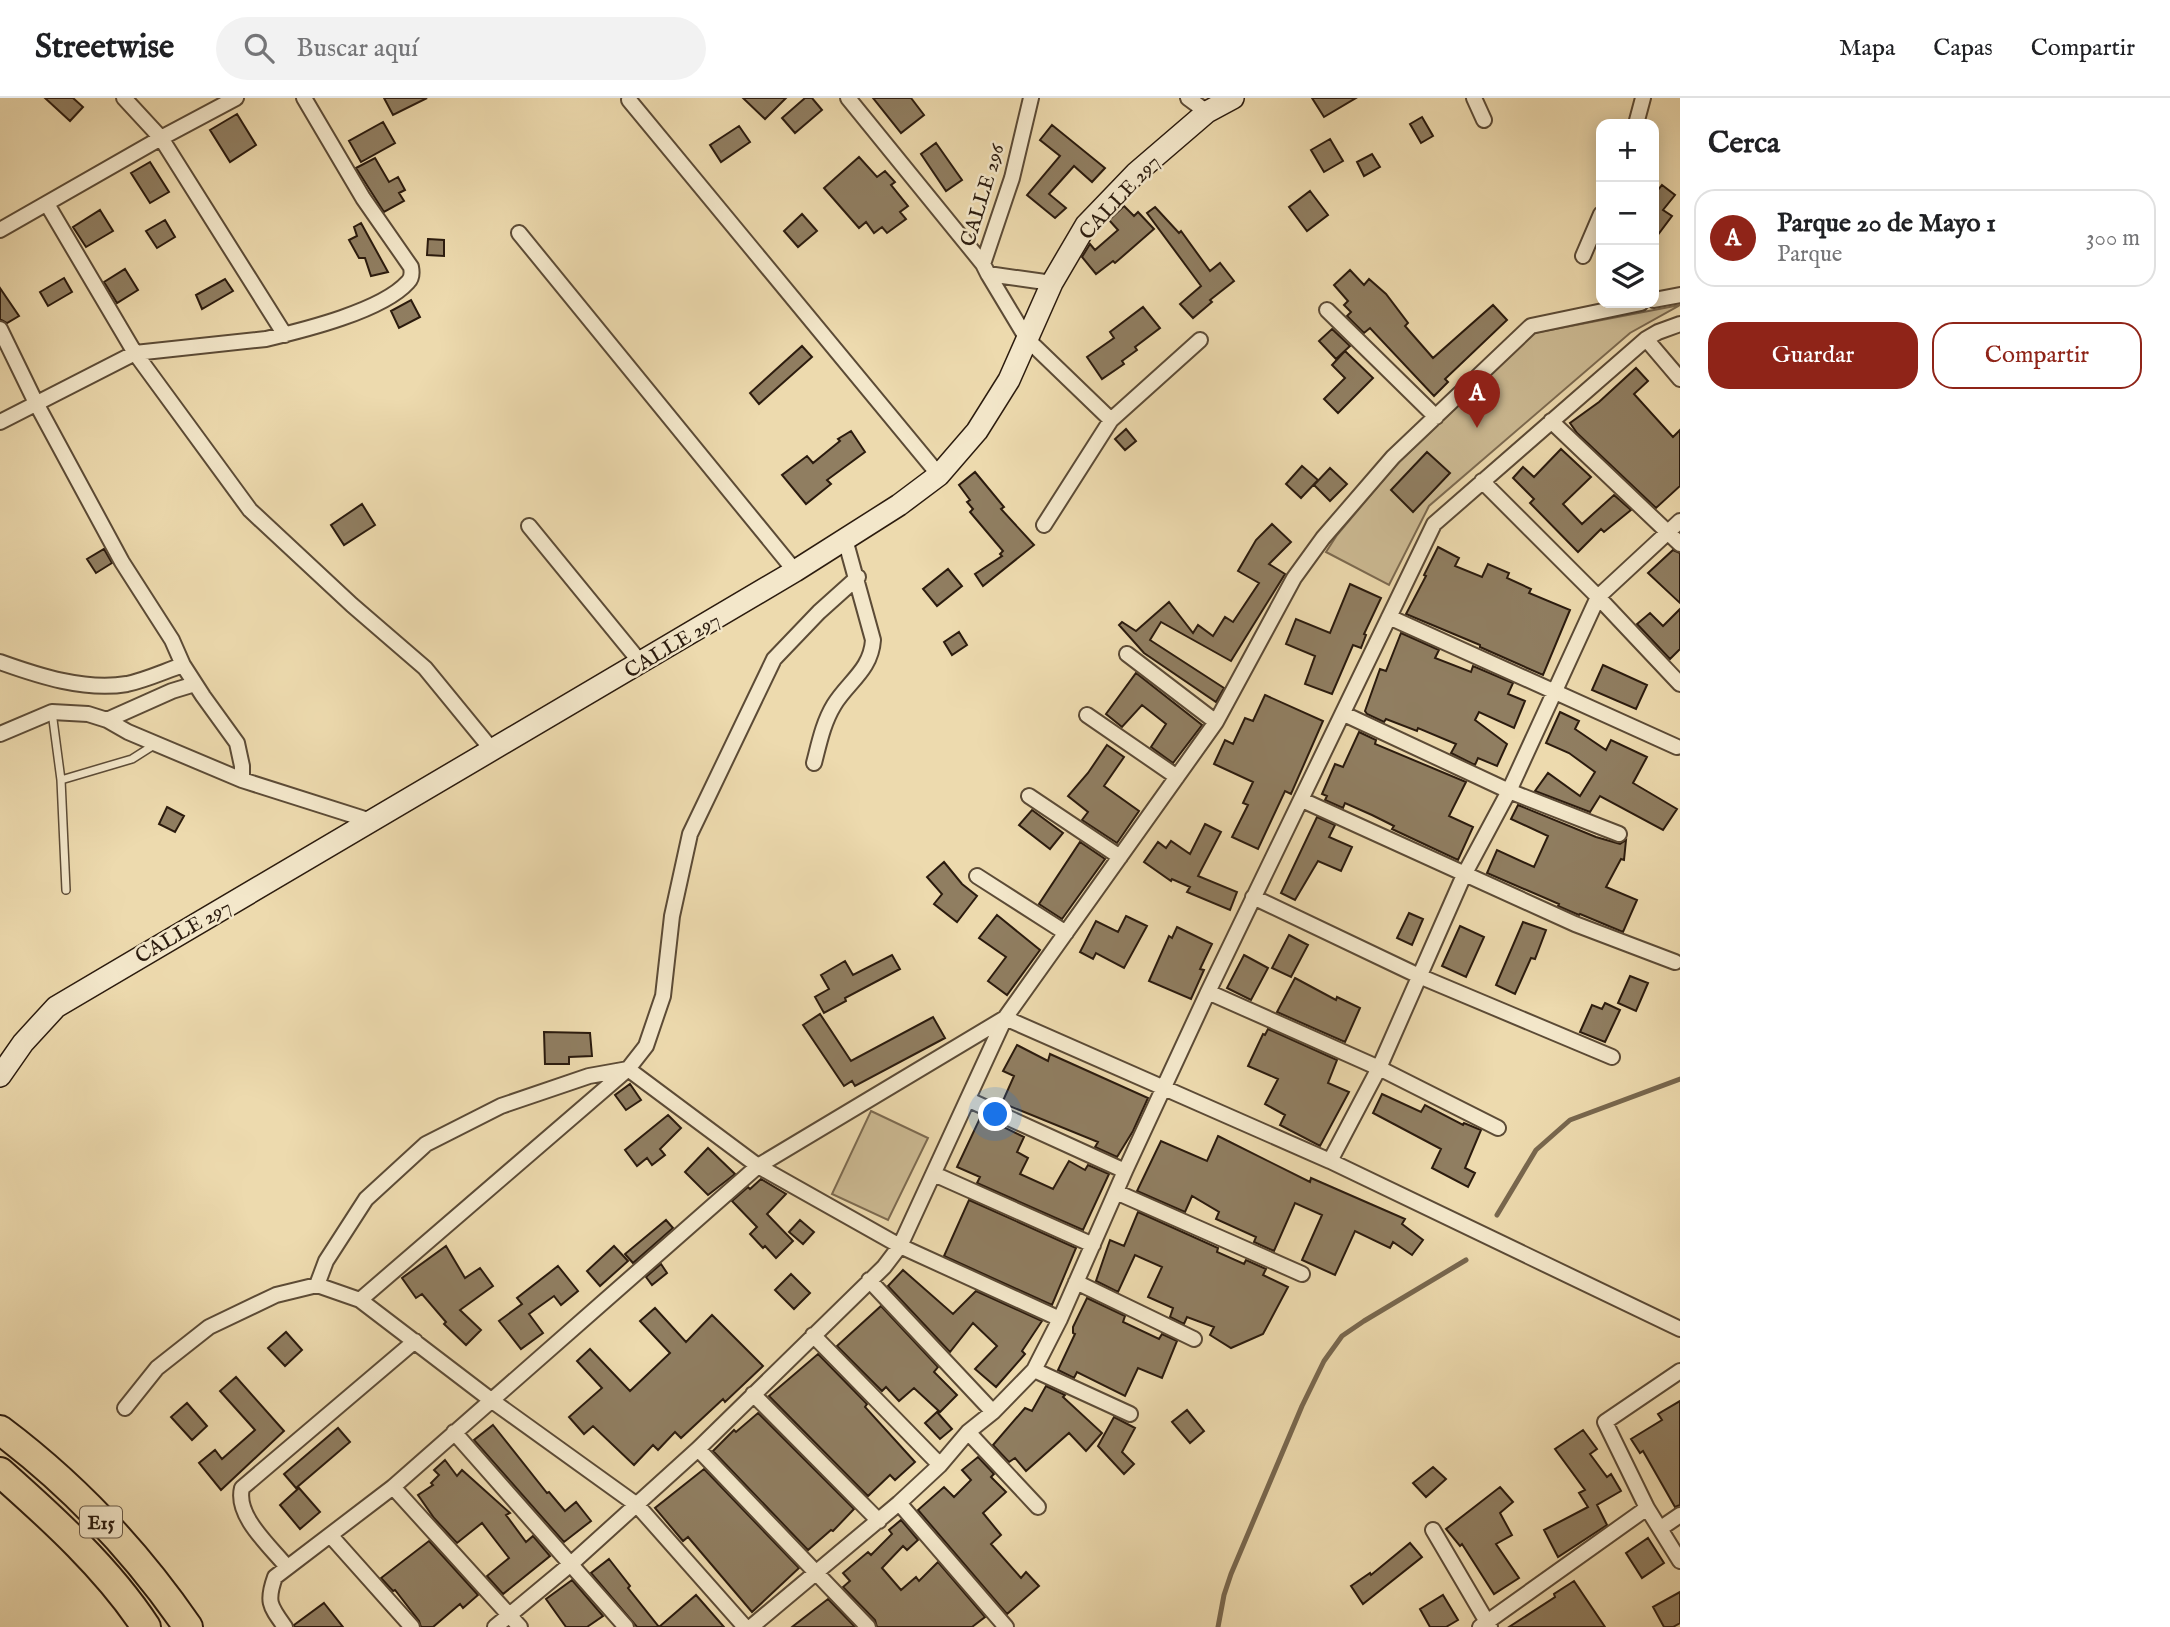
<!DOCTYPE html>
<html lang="es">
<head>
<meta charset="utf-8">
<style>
	:root { --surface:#fff; --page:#f2f2f2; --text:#202124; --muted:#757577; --line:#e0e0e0; --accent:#8f2418 }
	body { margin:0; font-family:"IM FELL English",serif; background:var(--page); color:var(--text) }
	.controls { position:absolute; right:21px; top:21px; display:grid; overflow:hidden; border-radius:14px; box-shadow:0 4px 18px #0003 }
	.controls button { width:63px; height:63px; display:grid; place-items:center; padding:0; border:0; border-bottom:2px solid var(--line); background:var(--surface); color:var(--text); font:35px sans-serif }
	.you { position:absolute; left:996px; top:1017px; width:24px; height:24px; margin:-18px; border:5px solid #fff; border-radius:50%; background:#1a73e8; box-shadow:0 0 0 10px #1a73e833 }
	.badge { display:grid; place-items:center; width:46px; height:46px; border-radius:50%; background:var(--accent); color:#fff; font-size:23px; font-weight:700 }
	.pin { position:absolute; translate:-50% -58px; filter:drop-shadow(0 2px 4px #0008) }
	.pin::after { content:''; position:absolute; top:37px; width:24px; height:21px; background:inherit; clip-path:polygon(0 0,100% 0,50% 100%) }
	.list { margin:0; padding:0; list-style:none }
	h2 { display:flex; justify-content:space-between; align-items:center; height:91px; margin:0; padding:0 28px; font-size:30px }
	h2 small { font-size:23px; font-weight:400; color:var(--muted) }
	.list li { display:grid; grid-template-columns:46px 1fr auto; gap:21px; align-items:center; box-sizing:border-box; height:98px; margin:0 14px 14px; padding:0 14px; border:2px solid var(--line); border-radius:21px }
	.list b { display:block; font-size:26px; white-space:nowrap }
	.list p { margin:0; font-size:23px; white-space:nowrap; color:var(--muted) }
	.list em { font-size:23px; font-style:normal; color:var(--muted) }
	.actions { display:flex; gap:14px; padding:21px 28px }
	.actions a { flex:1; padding:16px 0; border:2px solid var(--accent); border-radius:21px; text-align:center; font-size:24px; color:var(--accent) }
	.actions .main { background:var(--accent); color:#fff }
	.icon { flex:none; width:38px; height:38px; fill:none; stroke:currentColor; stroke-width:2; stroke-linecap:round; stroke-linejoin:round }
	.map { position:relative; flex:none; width:1680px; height:1529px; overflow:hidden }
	header { display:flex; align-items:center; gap:42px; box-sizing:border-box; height:98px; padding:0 35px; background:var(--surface); border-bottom:2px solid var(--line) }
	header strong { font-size:33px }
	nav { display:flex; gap:38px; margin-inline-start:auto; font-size:24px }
	.search { width:490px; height:63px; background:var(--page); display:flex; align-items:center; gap:18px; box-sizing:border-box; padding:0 24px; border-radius:38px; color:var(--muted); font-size:26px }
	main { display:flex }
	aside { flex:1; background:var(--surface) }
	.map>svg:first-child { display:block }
	.green { fill:#ccba93; stroke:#7c6a50; stroke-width:2 }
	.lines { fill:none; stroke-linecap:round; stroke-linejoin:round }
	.stream { stroke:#78674e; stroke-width:5 }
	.building { fill:#907e61; stroke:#2b1b0e; stroke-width:2 }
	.lane-casing { stroke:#5c4b36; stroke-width:10 }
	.street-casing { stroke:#5c4b36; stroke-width:18 }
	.secondary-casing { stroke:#2b1b0e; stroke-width:24 }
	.highway-casing { stroke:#2b1b0e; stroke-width:32 }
	.lane { stroke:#f3e7ca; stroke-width:7 }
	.street { stroke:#f3e7ca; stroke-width:14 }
	.secondary { stroke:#f3e7ca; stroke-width:21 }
	.highway { stroke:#eddaae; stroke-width:28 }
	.labels { text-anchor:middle; stroke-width:5; stroke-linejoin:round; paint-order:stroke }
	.shield { fill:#f3e7ca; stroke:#675846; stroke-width:2 }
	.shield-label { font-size:19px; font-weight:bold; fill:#2b1b0e }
	.street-label { font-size:21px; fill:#2b1b0e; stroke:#f3e7ca }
</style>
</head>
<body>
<header>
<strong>Streetwise</strong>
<div class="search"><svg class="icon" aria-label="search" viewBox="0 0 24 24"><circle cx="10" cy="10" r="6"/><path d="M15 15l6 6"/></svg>Buscar aquí</div>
<nav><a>Mapa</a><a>Capas</a><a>Compartir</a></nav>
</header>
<main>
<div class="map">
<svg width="1680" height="1529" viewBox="0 0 1680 1529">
	<rect width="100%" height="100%" fill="#eddaae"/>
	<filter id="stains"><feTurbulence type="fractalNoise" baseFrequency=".00286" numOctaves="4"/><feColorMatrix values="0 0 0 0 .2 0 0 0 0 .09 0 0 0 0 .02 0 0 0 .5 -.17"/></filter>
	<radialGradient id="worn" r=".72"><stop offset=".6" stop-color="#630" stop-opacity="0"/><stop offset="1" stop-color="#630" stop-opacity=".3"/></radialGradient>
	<path class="green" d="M1680,207L1630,235L1429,408L1389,487L1326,454L1337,437L1396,367L1534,235Z
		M871,1013L928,1040L888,1122L832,1096Z"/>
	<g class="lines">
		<path class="stream" d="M1497,1117L1536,1052L1570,1022L1680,981
			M1218,1529L1224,1497L1231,1476L1302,1308L1324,1263L1342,1238L1364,1223L1466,1162"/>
	</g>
	<path class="building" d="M45,0H73L83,9L70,23Z
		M384,0H427L393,17Z
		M743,0H786L765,21Z
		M805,0H812L822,12L795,35L782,20Z
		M873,0H911L924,17L901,35Z
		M1312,0H1356L1324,19Z
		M237,16L256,47L230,64L210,32Z
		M1422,19L1433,38L1421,45L1410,26Z
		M383,24L395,45L361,64L349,43Z
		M1052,27L1105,70L1092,84L1074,68L1049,96L1066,110L1055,120L1027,97L1060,58L1040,42Z
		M739,28L750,44L721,64L710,47Z
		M1330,41L1343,63L1324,74L1311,52Z
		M936,45L962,82L946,93L921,56Z
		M1372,56L1380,69L1364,78L1357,64Z
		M859,59L877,79L885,73L895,84L891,87L908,108L900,114L906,121L887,135L882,129L874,135L866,124L859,130L824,90Z
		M375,60L389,84L398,79L405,92L399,95L404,103L384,114L356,70Z
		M150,64L169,94L150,105L131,75Z
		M1662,87L1675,97L1663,112L1672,118L1654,142V97Z
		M1310,93L1328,117L1307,133L1289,109Z
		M1124,108L1134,118L1138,114L1154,131L1115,165L1113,163L1096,176L1082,159L1090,146L1095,152L1118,132L1109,122Z
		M1155,109L1179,135L1181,133L1210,173L1220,165L1234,183L1210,202L1212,204L1193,220L1180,206L1201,188L1147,115Z
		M100,112L113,133L86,149L73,129Z
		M802,116L817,133L798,149L784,133Z
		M165,122L175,139L157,150L146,133Z
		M361,125L388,174L371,178L365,160H359L349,142L357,138L354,129Z
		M428,141L444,142V158L427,157Z
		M125,171L138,192L117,205L104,184Z
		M1350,172L1364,187L1369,181L1386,196L1408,225L1405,228L1433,260L1493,207L1507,222L1445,281L1448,284L1434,298L1370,230L1364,235L1347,218L1351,214L1344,207L1348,203L1334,187Z
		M64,180L72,194L48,208L40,194Z
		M225,181L233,193L202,211L196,197Z
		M0,190L19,218L7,225L0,221Z
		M411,202L420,219L399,230L391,213Z
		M1143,209L1160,230L1135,249L1137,252L1122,263L1124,266L1102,281L1087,259L1114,240L1110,234Z
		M1332,231L1350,248L1336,261L1319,243Z
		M802,248L812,259L759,306L750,295Z
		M1345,253L1373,280L1338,315L1324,301L1345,280L1332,267Z
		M1636,270L1648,283L1634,296L1673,339L1680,332V388L1656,410L1577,335L1570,325L1599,304Z
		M1126,331L1136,343L1125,352L1115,341Z
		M851,333L865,354L827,382L831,386L806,406L782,377L807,358L813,365L840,343L838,341Z
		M1561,351L1591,379L1563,406L1582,426L1614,397L1631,412L1604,434L1601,431L1578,454L1530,405L1534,401L1513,380L1523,369L1534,379Z
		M1427,354L1450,375L1413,414L1391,392Z
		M1302,368L1318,382L1301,400L1286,386Z
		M1330,370L1347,386L1330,403L1314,387Z
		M975,374L1004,409L1001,411L1034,447L983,488L975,476L1002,458L1000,456L1003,453L970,414L973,411L967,404L970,402L959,387Z
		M362,406L375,427L344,447L331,427Z
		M1272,426L1291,444L1269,466L1285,476L1231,563L1161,524L1150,542L1224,590L1216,604L1144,555L1119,527L1122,524L1136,533L1169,504L1193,535L1198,527L1213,538L1225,519L1233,524L1259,485L1238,473L1256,442Z
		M1438,449L1459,460L1455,468L1482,479L1488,466L1509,475L1507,480L1531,491L1529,495L1570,512L1543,577L1480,549V547L1406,516L1426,478L1424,477Z
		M104,451L112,465L96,475L87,461Z
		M1673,452L1680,455V505L1648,475Z
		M948,471L962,488L937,508L923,491Z
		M1350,486L1381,500L1364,536L1366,537L1361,550L1353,547L1332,596L1305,586L1315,558L1286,546L1296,521L1330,535Z
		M1680,511V551L1670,561L1637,526L1650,515L1663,528Z
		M959,534L967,547L952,557L944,544Z
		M1401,535L1439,552L1435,560L1471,574L1473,568L1513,585L1508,596L1525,603L1514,630L1479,614L1475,622L1507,646L1497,668L1478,660L1475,667L1451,655L1456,646L1418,630L1417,633L1386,621L1384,624L1367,616L1365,613L1380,571L1386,573Z
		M1603,567L1647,587L1636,611L1592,592Z
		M1136,575L1202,627L1173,665L1151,649L1166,626L1142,607L1122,629L1106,616Z
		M1265,597L1323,623L1291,696L1285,693L1258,751L1232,739L1248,707L1243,705L1253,684L1214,666L1225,642L1233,646L1245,620L1253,623Z
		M1560,614L1579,623L1575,631L1606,652L1611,642L1647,659L1633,685L1677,711L1663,732L1600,698L1590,714L1535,693L1548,675L1580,698L1595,674L1569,655L1546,645Z
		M1359,634L1376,642L1375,646L1466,684L1449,718L1473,729L1458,762L1392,731L1394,728L1372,717L1345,705L1343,710L1325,702L1327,698L1322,696L1335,666L1343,669Z
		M1107,647L1124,659L1104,688L1139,713L1117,745L1082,722L1088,714L1068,698L1088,675Z
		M1518,707L1596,739L1620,746L1626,742L1624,762L1621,761L1606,789L1637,802L1623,834L1580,816L1579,817L1558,808L1559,806L1487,775L1497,752L1534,769L1548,738L1511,721Z
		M167,709L184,718L175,734L159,726Z
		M1032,712L1063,735L1050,751L1019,727Z
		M1317,719L1335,727L1329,739L1352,749L1341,773L1318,763L1295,802L1281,795Z
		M1205,726L1221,734L1198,778L1237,794L1230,812L1187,794L1190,789L1172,781L1171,783L1144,764L1158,744L1166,750L1171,743L1190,756Z
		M1080,744L1105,761L1062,821L1039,806Z
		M944,764L962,786L977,798L957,824L934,806L942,796L927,779Z
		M1409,815L1423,821L1412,847L1397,840Z
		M997,817L1040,852L1007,897L988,883L1006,859L979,840Z
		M1126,818L1147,828L1124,870L1096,855L1093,861L1080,854L1096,823L1118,834Z
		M1523,824L1546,832L1535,861L1531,860L1515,896L1496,887Z
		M1460,828L1484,839L1466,879L1442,868Z
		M1177,829L1212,846L1200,871L1204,872L1191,901L1149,883L1169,838L1172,840Z
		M1289,837L1308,847L1291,879L1272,870Z
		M892,857L900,871L845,900L846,903L824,915L815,899L829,891L821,877L845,863L853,877Z
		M1244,857L1268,870L1251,902L1227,890Z
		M1630,878L1648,885L1636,913L1618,905Z
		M1295,880L1336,902L1337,899L1360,910L1345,944L1277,914Z
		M1605,905L1620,912L1605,944L1580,934L1592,907L1602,911Z
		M820,916L851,963L933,919L945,940L855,988L852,983L844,988L803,927Z
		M1268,931L1337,962L1328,985L1349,994L1320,1048L1280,1027L1285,1017L1265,1006L1278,981L1248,968L1263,936L1265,937Z
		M544,934L590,935L592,958L569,959V966H545Z
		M1017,947L1048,963L1050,956L1148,1000L1133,1033L1117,1059L1095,1049L1098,1044L1002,1005L1014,978L1003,973Z
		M630,986L641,1002L626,1012L615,997Z
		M1382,996L1421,1014L1425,1007L1463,1027L1464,1025L1481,1032L1465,1070L1475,1075L1468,1089L1432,1070L1441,1051L1373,1015Z
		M668,1017L681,1030L660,1051L665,1057L652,1067L647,1060L637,1068L625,1052Z
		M981,1018L1024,1039L1017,1054L1028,1060L1020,1076L1053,1091L1069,1063L1085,1072L1088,1067L1109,1076L1083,1132L977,1085L980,1079L957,1069Z
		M1218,1038L1310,1084L1311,1080L1405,1121L1402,1126L1423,1142L1412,1157L1393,1144L1390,1150L1355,1133L1335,1177L1302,1162L1322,1117L1295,1105L1274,1153L1254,1144L1256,1139L1216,1121L1219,1114L1192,1098L1185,1114L1137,1093L1161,1043L1207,1063Z
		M708,1050L735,1076L708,1097L685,1074Z
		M761,1081L786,1096L767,1116L793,1143L776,1160L765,1148L763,1150L750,1136L757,1129L732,1103L748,1089L750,1091Z
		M969,1102L1076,1150L1052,1207L944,1158Z
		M1138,1114L1218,1150L1217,1154L1244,1166L1246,1162L1266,1171L1263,1177L1288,1189L1263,1236L1231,1250L1210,1237L1214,1229L1187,1219L1184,1226L1170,1219L1173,1210L1148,1199L1162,1169L1135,1157L1118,1194L1096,1183L1110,1142L1124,1148Z
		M666,1122L673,1130L633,1165L625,1156Z
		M800,1122L814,1134L803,1146L789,1134Z
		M446,1148L465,1180L480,1170L493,1188L460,1212L481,1232L466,1247L444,1226L446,1224L422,1196L416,1200L402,1180Z
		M614,1148L628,1163L600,1188L587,1173Z
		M661,1166L667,1175L652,1187L646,1179Z
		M558,1168L578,1193L561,1207L554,1198L529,1216L543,1235L521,1251L499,1223L522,1206L517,1200Z
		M903,1172L953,1216L976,1193L1042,1223L1022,1253L1025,1256L996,1289L975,1271L997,1248L973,1225L950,1254L888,1188Z
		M791,1176L810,1195L794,1211L775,1192Z
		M1087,1200L1125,1218L1123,1224L1159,1241L1162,1236L1177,1243L1162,1280L1138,1270L1125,1298L1077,1274L1074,1280L1058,1272L1075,1236L1073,1235V1229Z
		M881,1208L938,1269L934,1274L957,1297L940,1314L914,1290L899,1303L886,1289L882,1293L837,1248Z
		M655,1210L686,1244L712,1217L763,1268L725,1304L723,1301L681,1340L675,1334L658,1352L653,1347L634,1367L593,1328L584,1336L569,1319L602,1290L577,1263L590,1251L630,1293L670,1255L640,1223Z
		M286,1234L302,1252L285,1268L268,1250Z
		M818,1256L867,1306L865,1309L915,1364L895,1382L890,1377L868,1398L769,1298Z
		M236,1279L284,1333L221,1392L199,1365L215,1352L222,1361L255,1332L220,1293Z
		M1046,1288L1065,1297L1063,1299L1102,1335L1086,1353L1069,1335L1026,1373L1015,1360L1009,1364L993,1347L1025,1310L1032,1313Z
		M1680,1303V1407L1675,1409L1643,1353L1640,1355L1631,1341L1662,1322L1658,1316Z
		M187,1305L207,1328L192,1342L171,1319Z
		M1187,1312L1204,1333L1190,1345L1172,1324Z
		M937,1314L952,1331L940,1341L925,1325Z
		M758,1315L854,1411L833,1433L831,1432L808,1452L713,1353L734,1332L736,1334Z
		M1114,1319L1135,1330L1122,1354L1134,1366L1124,1376L1098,1348Z
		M493,1327L547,1395L549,1394L565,1413L576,1404L591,1423L564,1444L474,1342Z
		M338,1330L350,1344L296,1390L284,1376Z
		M1583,1332L1597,1351L1590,1356L1607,1379L1611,1376L1621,1393L1597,1407L1607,1427L1558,1459L1544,1432L1588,1409L1579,1395L1585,1392L1555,1351Z
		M978,1359L994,1376L991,1379L1006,1394L983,1415L1001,1437L991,1446L1021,1480L1026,1474L1039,1488L1007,1516L918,1412L944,1389L954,1399L971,1382L962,1372Z
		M445,1362L457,1378L462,1372L510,1415L506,1417L526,1444L533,1438L550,1458L503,1496L487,1478L509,1460L482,1425L457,1445L434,1420L418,1397L433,1387L431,1385L439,1377L434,1372Z
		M1433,1369L1446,1381L1426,1399L1413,1385Z
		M704,1371L799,1470L752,1514L688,1439L683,1443L655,1410Z
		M1500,1389L1513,1404L1500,1415L1512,1437L1496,1446L1519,1480L1494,1496L1462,1446L1460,1448L1446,1431Z
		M299,1390L320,1414L300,1431L280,1407Z
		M901,1422L918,1442L907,1452L903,1448L882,1470L901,1492L916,1479L919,1483L938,1464L985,1519L972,1529H877L875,1522L843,1489L850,1483L843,1475L868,1454L871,1457L892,1436L889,1432Z
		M1648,1440L1664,1465L1642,1480L1626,1455Z
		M429,1443L478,1497L463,1510L460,1506L433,1529H421L419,1523L395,1492L393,1493L381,1480Z
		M1410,1445L1422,1459L1363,1506L1351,1488L1370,1475L1371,1477Z
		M609,1461L630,1488L628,1490L659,1529H637L591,1475Z
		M572,1482L603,1518L587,1529H566L546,1501Z
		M1574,1483L1605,1529H1509L1555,1499L1554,1496Z
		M1680,1494V1525L1673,1529H1664L1653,1509Z
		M696,1497L724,1529H659Z
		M1443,1497L1458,1522L1446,1529H1430L1420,1511Z
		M828,1501L855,1529H792Z
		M324,1505L343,1529H295L294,1527Z"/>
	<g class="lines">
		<defs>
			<path id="lane" d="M52,614L61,682L66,792
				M61,682L132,661L154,647"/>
			<path id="street" d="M124,0L161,40L285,237
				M848,0L983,166L988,176L1052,185
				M1188,0L1207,14
				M1474,0L1484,22
				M629,2L939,377
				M1636,26L1643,0
				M47,106L135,255L250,412L352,507L425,570L493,653
				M0,132L161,40L236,0
				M519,135L795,473
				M1583,158L1601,116
				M983,166L1012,80L1031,0
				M988,176L1027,241L1111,322
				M1654,202L1680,197
				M1327,212L1436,319
				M0,231L36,305L122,464L172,542L183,567L203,598L237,645L242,668V682
				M1646,241L1680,281
				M1551,323L1680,446
				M0,324L135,255L266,241C304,232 382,213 408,184C412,180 412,174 411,169L363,100L304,0
				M1482,383L1598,499L1680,586
				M1044,427L1111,322L1200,242
				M529,428L641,565
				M1389,519L1677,649
				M1127,556L1216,624
				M0,564C39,578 85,593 127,586C146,582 165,573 183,567
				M1344,616L1509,693L1619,736
				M1087,617L1177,679
				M107,622L172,593L195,586
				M0,636L52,614L88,616L107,622L128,634L242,682L371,723
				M814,665C819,646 823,625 834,607C848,584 871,572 873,542L845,441
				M1029,698L1120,759
				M1302,702L1575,826L1675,864
				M977,778L1066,835
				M1253,799L1419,878L1612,959
				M1208,894L1379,970L1498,1030
				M969,1002L1125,1073
				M1330,1063L1379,970L1464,777L1509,693L1598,499L1680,423
				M934,1076L1093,1147
				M1116,1094L1302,1176
				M869,1182L993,1314
				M1076,1184L1194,1241
				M317,1187L326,1163L366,1101L426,1046L501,1008L589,978L628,971L646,948L663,898L672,818L690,736L774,561L819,514L858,479
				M360,1202L628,971L758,1068L900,1148L1060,1221
				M813,1237L940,1367
				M1034,1272L1130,1316
				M1680,1273L1605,1324L1647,1410L1680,1463
				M753,1296L879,1423
				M125,1310L157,1270L209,1229L276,1197L317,1187L360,1202L491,1302L637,1407L745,1529
				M454,1334L626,1529
				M968,1334L1038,1409
				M698,1351L868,1529
				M393,1389L520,1529
				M899,1405L1006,1529
				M1661,1430L1680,1417
				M1433,1432L1490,1529
				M330,1437L412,1529
				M287,1469C270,1448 235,1418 242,1390L415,1243
				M285,1529C270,1508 266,1504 275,1479L393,1389L758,1068L1005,920L1330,1063L1680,1231
				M495,1529L572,1465L698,1351L884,1169L900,1148L1005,920L1216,624L1294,480L1323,440L1393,359L1531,228L1641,205
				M751,1529L899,1405L940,1367L968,1334L993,1314L1034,1272L1060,1221L1125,1073L1208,894L1434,426L1646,241L1658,234L1680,226
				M1480,1529L1647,1410"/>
			<path id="secondary" d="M0,978L23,945L56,909L795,473L899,407L939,377L977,333L1009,282L1052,185L1086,127L1136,75L1207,14L1233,0"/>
			<path id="highway" d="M0,1332C72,1386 137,1455 188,1529
				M0,1374C52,1420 108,1471 146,1529"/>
		</defs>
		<use href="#lane" class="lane-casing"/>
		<use href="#street" class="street-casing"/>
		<use href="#secondary" class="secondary-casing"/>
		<use href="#highway" class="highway-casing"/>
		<use href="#lane" class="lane"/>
		<use href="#street" class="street"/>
		<use href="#secondary" class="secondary"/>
		<use href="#highway" class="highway"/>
	</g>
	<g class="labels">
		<rect class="shield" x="80" y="1408.5" width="42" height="31" rx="5"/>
		<g class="shield-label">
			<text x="101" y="1431">E15</text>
		</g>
		<g class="street-label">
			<text transform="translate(982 97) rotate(-73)" y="7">CALLE 296</text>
			<text transform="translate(1119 99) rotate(-47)" y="7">CALLE 297</text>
			<text transform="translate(672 547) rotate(-31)" y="7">CALLE 297</text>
			<text transform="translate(183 833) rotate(-30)" y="7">CALLE 297</text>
		</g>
	</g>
	<rect width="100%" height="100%" filter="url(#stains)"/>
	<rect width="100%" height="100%" fill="url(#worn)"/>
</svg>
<div class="controls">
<button>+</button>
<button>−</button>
<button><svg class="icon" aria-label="layers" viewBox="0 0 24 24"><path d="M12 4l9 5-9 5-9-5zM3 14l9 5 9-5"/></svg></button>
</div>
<div class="you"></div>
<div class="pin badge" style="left:1477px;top:330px">A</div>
</div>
<aside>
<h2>Cerca<small></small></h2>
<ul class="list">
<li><span class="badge">A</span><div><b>Parque 20 de Mayo 1</b><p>Parque</p></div><em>300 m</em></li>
</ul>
<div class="actions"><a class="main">Guardar</a><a>Compartir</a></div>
</aside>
</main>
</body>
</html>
